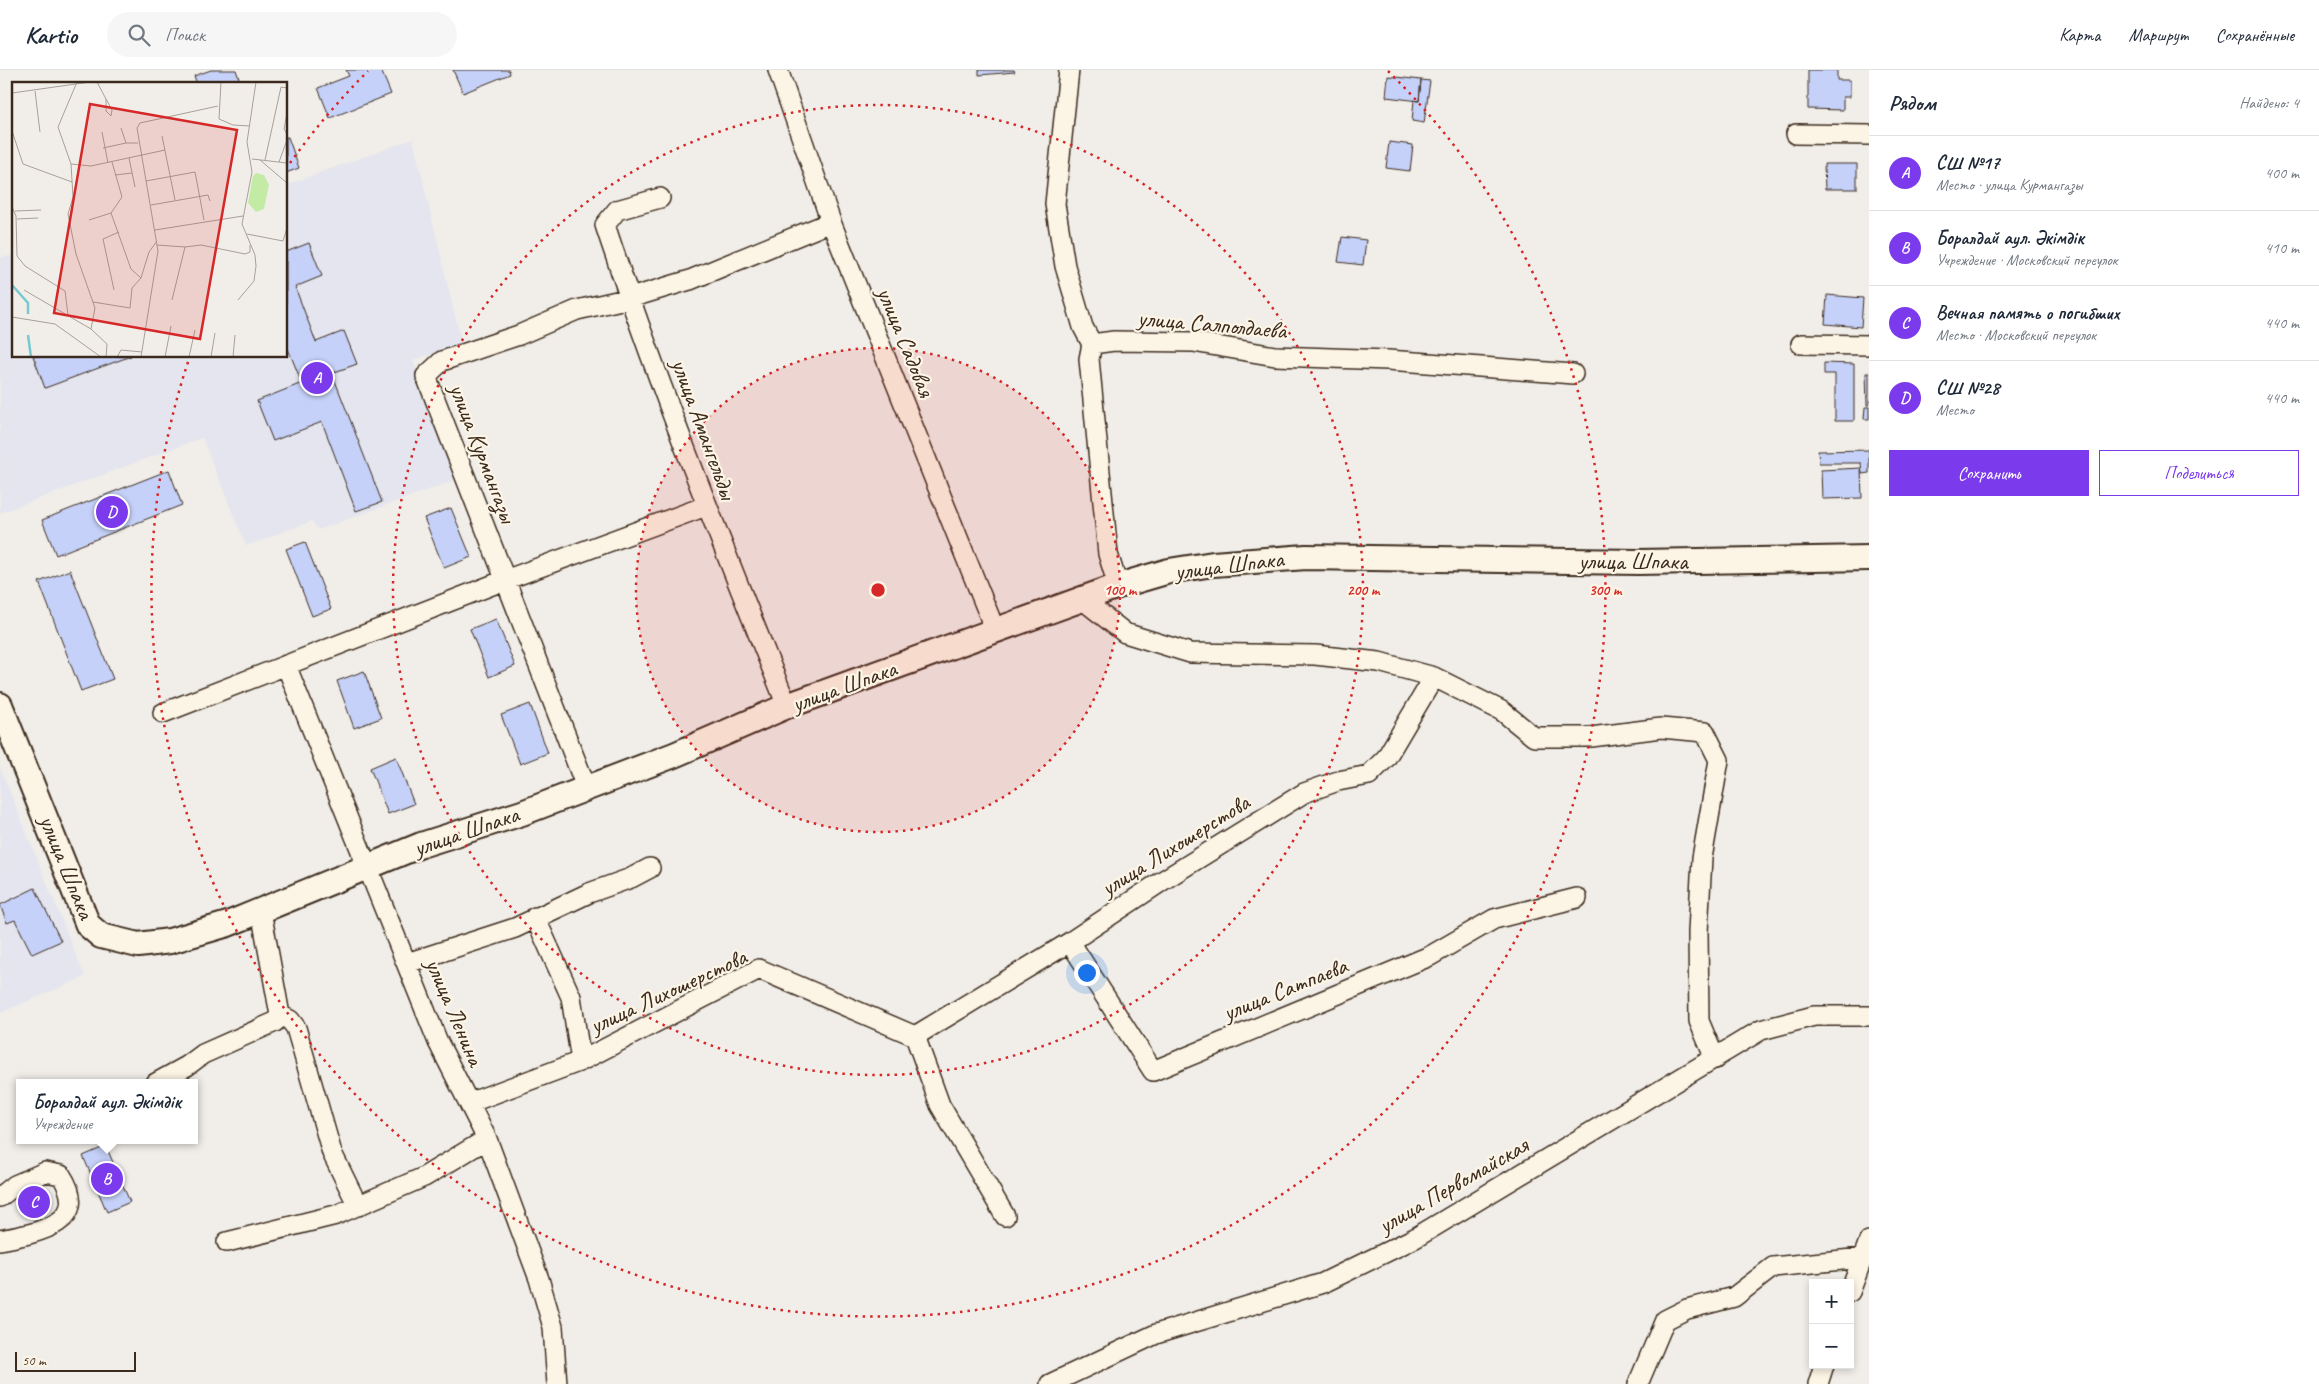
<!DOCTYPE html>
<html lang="ru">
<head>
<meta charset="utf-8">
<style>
	:root { --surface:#fff; --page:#f6f6f7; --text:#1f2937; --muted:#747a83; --line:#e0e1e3; --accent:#7c3aed }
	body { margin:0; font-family:Caveat,sans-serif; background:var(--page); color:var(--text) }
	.controls { position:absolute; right:15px; bottom:15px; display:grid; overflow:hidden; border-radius:0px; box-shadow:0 2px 8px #0003 }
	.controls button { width:45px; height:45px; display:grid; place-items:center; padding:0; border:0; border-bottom:1px solid var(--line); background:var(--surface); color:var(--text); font:25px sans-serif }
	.scale { position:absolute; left:15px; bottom:12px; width:121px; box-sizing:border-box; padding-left:5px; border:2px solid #3b2a1e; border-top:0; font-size:14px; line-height:18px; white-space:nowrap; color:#3b2a1e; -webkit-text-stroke:4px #fcf5e5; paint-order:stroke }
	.you { position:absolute; left:1086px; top:902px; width:18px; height:18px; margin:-12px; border:4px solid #fff; border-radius:50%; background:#1a73e8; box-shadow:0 0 0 8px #1a73e833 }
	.badge { display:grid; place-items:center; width:32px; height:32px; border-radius:50%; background:var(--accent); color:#fff; font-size:16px; font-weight:700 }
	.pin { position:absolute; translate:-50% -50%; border:2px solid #fff; box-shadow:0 1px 5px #0006 }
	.popup { position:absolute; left:16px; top:1009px; width:182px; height:65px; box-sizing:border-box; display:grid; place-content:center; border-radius:0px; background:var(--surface); filter:drop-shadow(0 1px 4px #0005); font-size:16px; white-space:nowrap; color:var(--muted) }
	.popup b { font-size:19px; color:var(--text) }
	.popup::after { content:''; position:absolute; left:50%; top:100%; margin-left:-10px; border:10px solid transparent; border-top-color:var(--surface) }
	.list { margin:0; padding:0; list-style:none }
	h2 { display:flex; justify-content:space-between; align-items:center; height:65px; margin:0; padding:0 20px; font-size:21px }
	h2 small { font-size:16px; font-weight:400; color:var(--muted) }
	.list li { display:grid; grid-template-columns:32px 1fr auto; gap:15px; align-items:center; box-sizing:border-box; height:75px; padding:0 20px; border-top:1px solid var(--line) }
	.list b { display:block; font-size:19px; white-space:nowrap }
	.list p { margin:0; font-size:16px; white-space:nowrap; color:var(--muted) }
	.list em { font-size:16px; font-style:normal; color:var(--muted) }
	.actions { display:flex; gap:10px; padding:15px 20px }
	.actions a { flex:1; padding:11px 0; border:1px solid var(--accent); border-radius:0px; text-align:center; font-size:18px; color:var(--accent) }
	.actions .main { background:var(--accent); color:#fff }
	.icon { flex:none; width:28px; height:28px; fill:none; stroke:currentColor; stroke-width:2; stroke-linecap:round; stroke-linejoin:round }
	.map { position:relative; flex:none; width:1869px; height:1314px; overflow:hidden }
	header { display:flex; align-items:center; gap:30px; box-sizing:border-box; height:70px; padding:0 25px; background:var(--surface); border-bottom:1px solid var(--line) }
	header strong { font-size:24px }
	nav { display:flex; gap:28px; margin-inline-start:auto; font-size:18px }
	.search { width:350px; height:45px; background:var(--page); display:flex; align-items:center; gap:12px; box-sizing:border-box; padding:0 18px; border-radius:28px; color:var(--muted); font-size:19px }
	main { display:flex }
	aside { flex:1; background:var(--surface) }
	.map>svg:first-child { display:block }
	.built { fill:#e4e5ee }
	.building { fill:#c5d1f8; stroke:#3b2a1e }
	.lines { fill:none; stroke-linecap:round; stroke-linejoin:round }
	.minor-casing { stroke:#3b2a1e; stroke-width:22 }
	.tertiary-casing { stroke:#3b2a1e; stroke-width:28 }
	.minor { stroke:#fcf5e5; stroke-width:19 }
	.tertiary { stroke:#fcf5e5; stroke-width:24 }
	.ring { fill:none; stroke:#d62828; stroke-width:2.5; stroke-dasharray:2.5 5 }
	.labels { text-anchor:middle; stroke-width:4.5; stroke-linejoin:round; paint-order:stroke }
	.street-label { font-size:24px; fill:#3b2a1e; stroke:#fcf5e5 }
	.inset-river { fill:none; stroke:#78c9cf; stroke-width:2.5 }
	.inset-road { fill:none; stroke:#a8a098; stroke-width:1 }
	.view { fill:#d62828; fill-opacity:0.15; stroke:#d62828; stroke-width:2.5 }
	.inset-edge { fill:none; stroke:#3b2a1e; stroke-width:2.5 }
	.centre { fill:#d62828; stroke:#fcf5e5; stroke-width:2.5 }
	.ring-label { font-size:15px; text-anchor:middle; font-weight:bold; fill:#d62828; stroke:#fcf5e5; stroke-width:4.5; stroke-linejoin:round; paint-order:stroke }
</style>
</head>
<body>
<header>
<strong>Kartio</strong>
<div class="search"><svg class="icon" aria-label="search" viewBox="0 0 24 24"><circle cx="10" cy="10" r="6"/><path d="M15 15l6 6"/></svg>Поиск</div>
<nav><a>Карта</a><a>Маршрут</a><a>Сохранённые</a></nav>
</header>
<main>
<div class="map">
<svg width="1869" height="1314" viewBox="0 0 1869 1314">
	<rect width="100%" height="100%" fill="#f1eee9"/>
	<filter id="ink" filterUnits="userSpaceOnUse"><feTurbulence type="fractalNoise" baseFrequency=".02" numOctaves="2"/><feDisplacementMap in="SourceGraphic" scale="10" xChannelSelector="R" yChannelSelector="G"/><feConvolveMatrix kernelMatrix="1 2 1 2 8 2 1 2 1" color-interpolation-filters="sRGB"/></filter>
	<g filter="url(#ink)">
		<path class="built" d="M413,69L462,275L413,290L456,410L318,460L312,451L246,476L202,368L0,443V187L14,186V286H286V115Z
			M0,697L85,907L0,943Z"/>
		<path class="building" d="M211,0H236L241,14H197L194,6Z
			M346,0H381L391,24L330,48L318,18L349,6Z
			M453,0H509L510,4L463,23Z
			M979,0H1014L1015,2L979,5Z
			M1808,0H1837V10H1850V27H1843V40L1808,39Z
			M1388,6L1421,10L1419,31L1386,27Z
			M1421,10L1430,11L1424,53L1412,51L1414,30L1419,31Z
			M286,67H288L299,98L286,103Z
			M1389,72L1413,75L1410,101L1386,98Z
			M1824,94H1857V119H1825Z
			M1342,167L1366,170L1363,195L1338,192Z
			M309,173L322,206L295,217L316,272L344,261L357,294L332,303L382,432L356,441L322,352L273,371L257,331L302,313L286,274V182Z
			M1827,225L1863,228L1861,257L1825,254Z
			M33,286H131L45,318Z
			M1824,293L1854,294V351H1835V304H1824Z
			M1866,303H1869V335H1867Z
			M1865,337H1869V349H1864Z
			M1869,380V403L1862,404L1861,393H1819L1818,381Z
			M1861,398L1862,428L1822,429L1821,400Z
			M169,400L182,435L56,485L42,450Z
			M451,438L471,487L444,498L424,448Z
			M305,472L331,539L312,546L286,479Z
			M70,500L113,609L81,621L39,512Z
			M496,549L515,596L489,607L470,559Z
			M364,601L381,648L354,658L337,611Z
			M530,634L548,683L520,694L501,645Z
			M396,687L414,734L388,744L370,698Z
			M35,818L61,871L32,884L15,850L7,853L0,835Z
			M106,1076L130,1132L107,1142L83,1086Z"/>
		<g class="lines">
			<defs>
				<path id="minor" d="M778,0L831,152L995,560
					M1069,0L1055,134L1065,196L1083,257L1092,274
					M1796,64L1869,65
					M660,128L617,140L605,155C659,318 723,477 787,636
					M1801,274L1869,275
					M1118,516L1108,484L1089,289L1092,274L1114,271L1193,272L1275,286L1388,290L1573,304
					M1083,530L1125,563L1190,583L1315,585L1379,592L1434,607L1502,641L1534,667H1591L1661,658L1705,662L1719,690L1702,788L1698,862L1699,951L1715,989
					M286,595L438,972L487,1069L539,1209L553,1257L557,1314
					M163,643L505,510L706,436
					M586,717L426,306L442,291L519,265L577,240L630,228L690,210L831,152
					M535,847L571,927L581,991
					M1070,872L1153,1001L1430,886L1494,849L1577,828
					M407,893L515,858L589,823L631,808L650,798
					M280,945L290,950L296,958L332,1083L358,1136
					M915,966L1070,872L1162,811L1304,723L1338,711L1369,705L1386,688L1434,607
					M156,1013L187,996L203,984L275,952L280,945L261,841
					M469,1033L581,991L759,899L915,966L940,1035L1005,1146
					M0,1127L15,1115L45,1102L61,1105C93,1154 37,1163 0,1170
					M227,1172L336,1145L424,1107L487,1069
					M1850,1222L1869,1171
					M1050,1314L1156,1264L1323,1213L1415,1168L1761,960L1814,946H1869
					M1638,1314L1665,1250L1687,1239L1734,1227L1773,1197L1862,1188
					M1818,1314L1824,1295"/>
				<path id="tertiary" d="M0,635L88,855L101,866L138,875L170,871L228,854L421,775L522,743L674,685L787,636L1118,516L1169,501L1213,494L1306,487L1638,492L1869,488"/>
			</defs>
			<use href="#minor" class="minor-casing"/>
			<use href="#tertiary" class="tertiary-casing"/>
			<use href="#minor" class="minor"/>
			<use href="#tertiary" class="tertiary"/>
		</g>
	</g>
	<circle cx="878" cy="520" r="242" fill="#d62828" fill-opacity=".12"/>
	<g class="ring">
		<circle cx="878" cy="520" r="242"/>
		<circle cx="878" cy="520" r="485"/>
		<path d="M290 93A727 727 0 0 1 368 1M1388 1A727 727 0 1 1 189 289"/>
	</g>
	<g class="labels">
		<g class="street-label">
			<text transform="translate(1212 254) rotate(5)" y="8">улица Салполдаева</text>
			<text transform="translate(906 272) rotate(68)" y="8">улица Садовая</text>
			<text transform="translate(704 359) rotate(70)" y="8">улица Амангельды</text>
			<text transform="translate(483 383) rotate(69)" y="8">улица Курмангазы</text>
			<text x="1633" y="499">улица Шпака</text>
			<text transform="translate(1229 495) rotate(-7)" y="8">улица Шпака</text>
			<text transform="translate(844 616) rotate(-20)" y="8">улица Шпака</text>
			<text transform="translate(466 761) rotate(-19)" y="8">улица Шпака</text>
			<text transform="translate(1175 775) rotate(-32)" y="8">улица Лихошерстова</text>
			<text transform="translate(67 797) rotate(68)" y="8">улица Шпака</text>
			<text transform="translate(1285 919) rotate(-22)" y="8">улица Сатпаева</text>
			<text transform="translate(668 921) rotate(-25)" y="8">улица Лихошерстова</text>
			<text transform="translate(455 942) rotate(67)" y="8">улица Ленина</text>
			<text transform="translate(1453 1115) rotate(-30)" y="8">улица Первомайская</text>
		</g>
	</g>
	<g transform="translate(12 12)">
		<rect width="275" height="275" fill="#f1eee9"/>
		<path d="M244,91L252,93L257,103L252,127L244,130L236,121L241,94Z" fill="#c4eba5"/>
		<path class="inset-river" d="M0,203L16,221V232M16,253L19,275"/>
		<path class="inset-road" d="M65,0L46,45L59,82L61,115L56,132L64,172L83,226L79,247M85,0L94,17L100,28L99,34L94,29V17M209,0L207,37L221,43L238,44M23,9L28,50M0,11L78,0M275,31L272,47L275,52M109,46L114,61H126M0,49L11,82L60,100M90,50L96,81M150,54L163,118M91,66L114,61M117,76L123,105M240,77L275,81M248,78L275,101M253,78L269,5L275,6M267,80L275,58M59,82L79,84L153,68M103,93L120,91M134,99L183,90L192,138M139,123L196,113L198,119M0,125L4,134L5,174L13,184L53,209L56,233M3,129L29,128M99,131L119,187L129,196M5,137L26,136M77,138L99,131L110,115L100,80M143,148L231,134M235,152L271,159L275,146M145,163L173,165L160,218M173,165L189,163L233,172L238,170V163M12,208L79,247L95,262L94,275M102,208L91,157L107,150M226,218L242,199L244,184L243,173L230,142L240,90L235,60L244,0M81,220L118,226L120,206L129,196L137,170L145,159M0,235L43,242L89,275M105,275L109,268L130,270M129,275L146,169L125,46L128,41L206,24M153,275L159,244M177,275L183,248M199,275L203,251M221,275L223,253"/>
		<path class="view" d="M78,22L225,48L188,257L42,231Z"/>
		<rect width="275" height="275" class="inset-edge"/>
	</g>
	<circle cx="878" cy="520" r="8" class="centre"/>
	<g class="ring-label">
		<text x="1120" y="525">100 m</text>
		<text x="1363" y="525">200 m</text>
		<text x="1605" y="525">300 m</text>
	</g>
</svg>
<div class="controls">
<button>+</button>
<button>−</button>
</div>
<div class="scale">50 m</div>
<div class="you"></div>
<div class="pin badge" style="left:317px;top:308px">A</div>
<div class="pin badge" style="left:107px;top:1109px">B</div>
<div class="popup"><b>Боралдай аул. Әкімдік</b>Учреждение</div>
<div class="pin badge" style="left:34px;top:1132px">C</div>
<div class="pin badge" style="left:112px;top:442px">D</div>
</div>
<aside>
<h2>Рядом<small>Найдено: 4</small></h2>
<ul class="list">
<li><span class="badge">A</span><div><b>СШ №17</b><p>Место · улица Курмангазы</p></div><em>400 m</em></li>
<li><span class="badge">B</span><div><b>Боралдай аул. Әкімдік</b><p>Учреждение · Московский переулок</p></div><em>410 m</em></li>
<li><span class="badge">C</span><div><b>Вечная память о погибших</b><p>Место · Московский переулок</p></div><em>440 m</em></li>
<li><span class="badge">D</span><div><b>СШ №28</b><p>Место</p></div><em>440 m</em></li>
</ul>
<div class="actions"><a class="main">Сохранить</a><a>Поделиться</a></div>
</aside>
</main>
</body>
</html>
